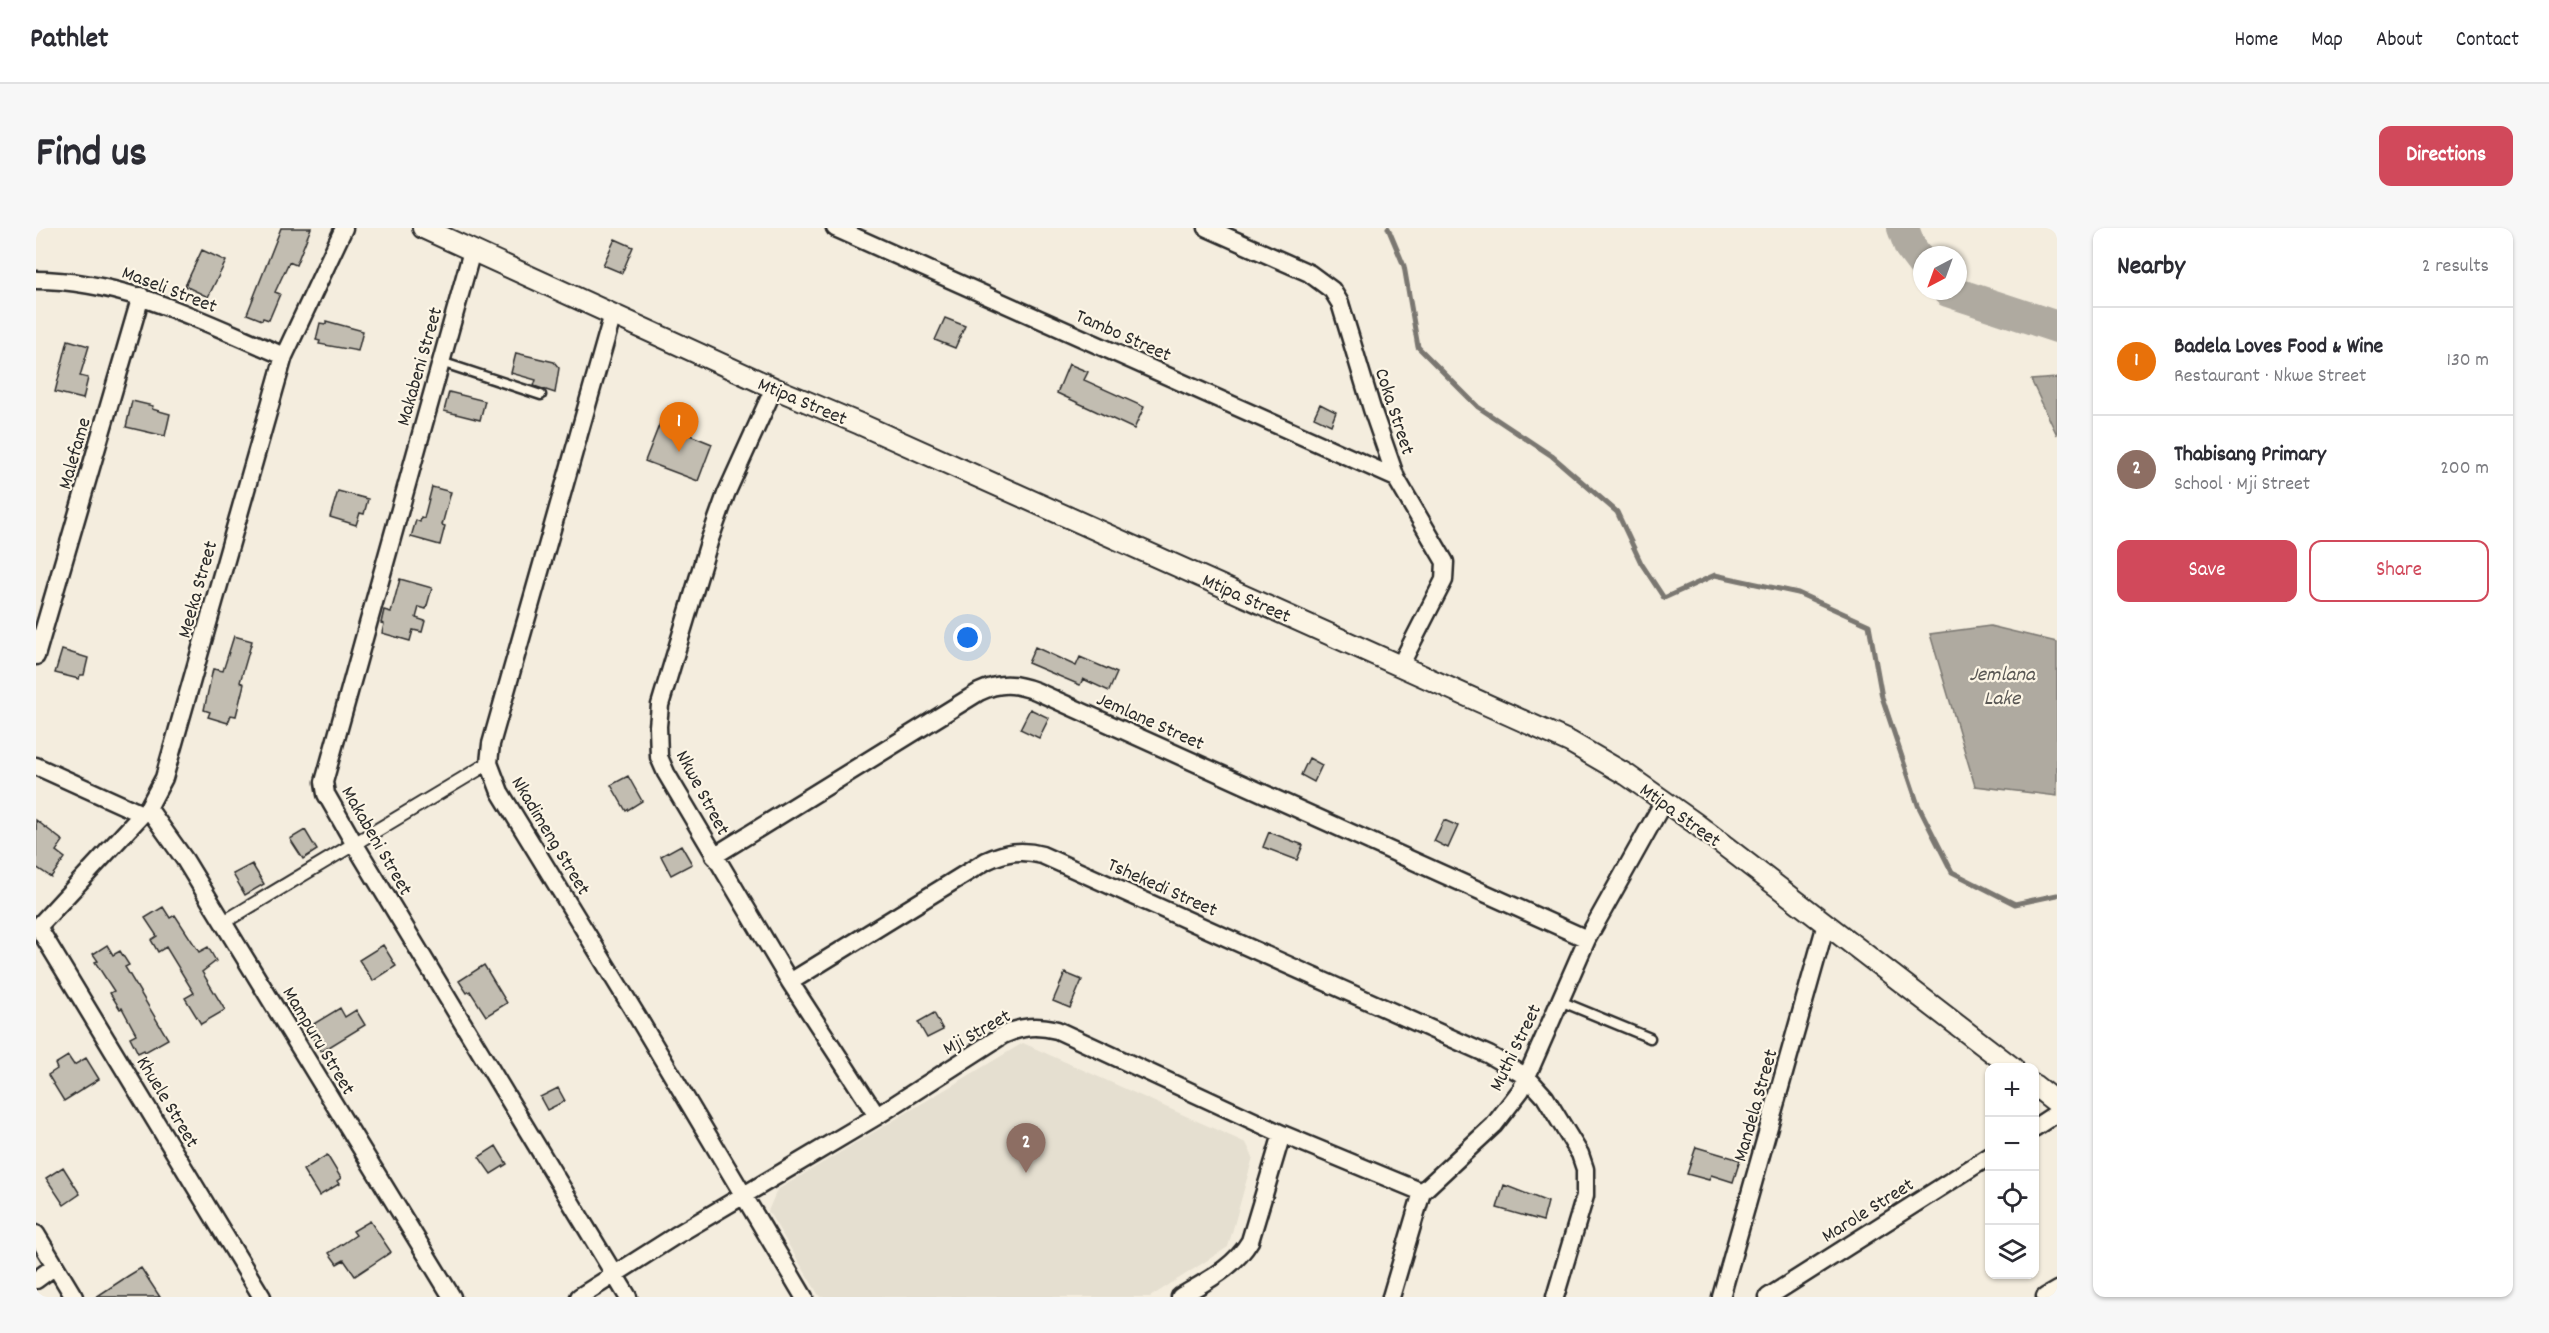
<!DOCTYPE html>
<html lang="en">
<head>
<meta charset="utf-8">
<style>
	:root { --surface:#fff; --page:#f7f7f7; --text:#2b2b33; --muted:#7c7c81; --line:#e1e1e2; --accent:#d1495b }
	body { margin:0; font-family:Dekko,sans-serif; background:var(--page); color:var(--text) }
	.controls { position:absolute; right:18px; bottom:18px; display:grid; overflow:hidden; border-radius:12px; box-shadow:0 2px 4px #0004 }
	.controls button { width:54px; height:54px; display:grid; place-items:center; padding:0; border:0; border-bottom:2px solid var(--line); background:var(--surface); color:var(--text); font:30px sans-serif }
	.compass { position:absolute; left:1877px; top:18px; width:54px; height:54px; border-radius:50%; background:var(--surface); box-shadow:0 2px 4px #0004; rotate:221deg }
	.you { position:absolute; left:932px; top:410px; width:21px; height:21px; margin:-15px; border:4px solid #fff; border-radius:50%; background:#1a73e8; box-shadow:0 0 0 9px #1a73e833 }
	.badge { display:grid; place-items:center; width:39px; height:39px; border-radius:50%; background:var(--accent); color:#fff; font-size:20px; font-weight:700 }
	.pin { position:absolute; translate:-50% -50px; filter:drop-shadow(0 2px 3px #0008) }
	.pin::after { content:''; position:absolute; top:32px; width:21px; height:18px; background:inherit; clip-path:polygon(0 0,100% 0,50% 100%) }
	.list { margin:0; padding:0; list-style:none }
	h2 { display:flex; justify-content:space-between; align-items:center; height:78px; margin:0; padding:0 24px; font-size:26px }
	h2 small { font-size:20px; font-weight:400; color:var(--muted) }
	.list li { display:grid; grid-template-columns:39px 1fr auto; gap:18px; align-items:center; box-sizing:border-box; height:108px; padding:0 24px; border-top:2px solid var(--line) }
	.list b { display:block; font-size:22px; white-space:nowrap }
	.list p { margin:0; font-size:20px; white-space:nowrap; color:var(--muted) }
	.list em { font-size:20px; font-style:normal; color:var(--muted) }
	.actions { display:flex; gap:12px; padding:18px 24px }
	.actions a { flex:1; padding:14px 0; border:2px solid var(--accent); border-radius:12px; text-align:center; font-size:21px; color:var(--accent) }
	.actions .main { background:var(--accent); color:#fff }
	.icon { flex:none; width:33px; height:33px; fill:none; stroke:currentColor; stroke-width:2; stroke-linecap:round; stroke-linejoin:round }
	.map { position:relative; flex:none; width:2021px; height:1069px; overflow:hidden; border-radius:12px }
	header { display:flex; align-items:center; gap:36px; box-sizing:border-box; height:84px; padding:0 30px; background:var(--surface); border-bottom:2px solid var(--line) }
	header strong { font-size:28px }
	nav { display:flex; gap:33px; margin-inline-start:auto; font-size:21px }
	.intro { display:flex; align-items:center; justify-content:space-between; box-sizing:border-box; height:144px; padding:0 36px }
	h1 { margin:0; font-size:42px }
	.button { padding:15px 27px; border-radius:12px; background:var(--accent); color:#fff; font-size:21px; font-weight:700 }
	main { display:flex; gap:36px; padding:0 36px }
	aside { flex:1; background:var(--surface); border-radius:12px; box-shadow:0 2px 4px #0004 }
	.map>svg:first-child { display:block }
	.built { fill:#e5dfd0 }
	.water { fill:#afaaa0; stroke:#7a7771; stroke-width:1.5 }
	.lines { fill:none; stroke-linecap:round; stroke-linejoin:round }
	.stream { stroke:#7a7771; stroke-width:5 }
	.river { stroke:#afaaa0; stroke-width:32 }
	.building { fill:#c2bdb1; stroke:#2b2b2b; stroke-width:1.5 }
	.service-casing { stroke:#2b2b2b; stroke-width:13 }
	.pedestrian-casing { stroke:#2b2b2b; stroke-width:16 }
	.minor-casing { stroke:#2b2b2b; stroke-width:21 }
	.tertiary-casing { stroke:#2b2b2b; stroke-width:24 }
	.service { stroke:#fcf5e5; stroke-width:8 }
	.pedestrian { stroke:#fcf5e5; stroke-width:12 }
	.minor { stroke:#fcf5e5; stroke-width:16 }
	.tertiary { stroke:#fcf5e5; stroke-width:20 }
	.labels { text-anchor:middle; stroke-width:4.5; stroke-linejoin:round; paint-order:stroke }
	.street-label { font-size:20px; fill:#2b2b2b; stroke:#fcf5e5 }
	.water-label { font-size:21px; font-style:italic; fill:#595754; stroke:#fcf5e5 }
</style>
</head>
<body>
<header>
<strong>Pathlet</strong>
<nav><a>Home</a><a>Map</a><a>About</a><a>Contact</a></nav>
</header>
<div class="intro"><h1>Find us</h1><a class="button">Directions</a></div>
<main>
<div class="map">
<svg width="2021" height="1069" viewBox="0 0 2021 1069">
	<rect width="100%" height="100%" fill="#f4edde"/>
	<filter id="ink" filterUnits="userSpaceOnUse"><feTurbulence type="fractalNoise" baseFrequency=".0167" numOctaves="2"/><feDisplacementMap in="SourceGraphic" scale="12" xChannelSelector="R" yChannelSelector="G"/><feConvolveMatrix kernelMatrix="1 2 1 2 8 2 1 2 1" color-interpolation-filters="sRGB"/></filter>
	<g filter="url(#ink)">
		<path class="built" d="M987,815L1210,915L1217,929L1192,1019L1114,1069H784L732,983L741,962Z"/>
		<path class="water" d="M2021,150V207L1995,152Z
			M1954,398L2021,414V568L1939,558L1894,406Z"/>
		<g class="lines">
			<path class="stream" d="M1352,0L1368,38L1382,119L1442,179L1516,228L1581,284L1605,335L1628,370L1679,347L1762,365L1833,397L1846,469L1882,577L1916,644L1979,676L2021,667"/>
			<path class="river" d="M1867,0L1874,19L1886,35
				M1912,63L2021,99"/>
		</g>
		<path class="building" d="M245,0H275L260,37L253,34L239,64L244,66L233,92L227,90L226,92L211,86Z
			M579,11L597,19L586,45L567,37Z
			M166,22L190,33L172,69L149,58Z
			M909,90L929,98L919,120L899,112Z
			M290,93L327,103L322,123L283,116L284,113L280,112L284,95L290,96Z
			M32,112L53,118L44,148L52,150L47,171L19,164Z
			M480,125L518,134L523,140L519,165L498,158L500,152L475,145Z
			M1033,136L1052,144L1048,152L1108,179L1098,201L1021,165Z
			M413,164L449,173L444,192L408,183Z
			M96,173L117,178L116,181L134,186L129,208L90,199Z
			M1284,176L1300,184L1295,197L1278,189Z
			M624,195L676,216L662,253L609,233Z
			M396,259L415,264L406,297L409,298L404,317L375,309L380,292L384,294L385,289L388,290Z
			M302,263L332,271L328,286L324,285L320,297L294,289Z
			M364,351L396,360L390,381L383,379L380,390L389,393L386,404L377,402L374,413L346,405L348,396L345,395L348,382L355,384Z
			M198,408L216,413L204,454L208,456L200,488L195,487L192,495L172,489L174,484L168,482L177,441L187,443Z
			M999,419L1040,438L1044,429L1081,445L1073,463L1047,451L1044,457L992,435Z
			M26,422L52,430L48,447H44L43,451L19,445Z
			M994,481L1013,490L1003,510L984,501Z
			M1273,530L1286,537L1278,554L1265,547Z
			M592,548L606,573L590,583L575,557Z
			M0,592L27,613L20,623L29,630L15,649L0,639Z
			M1408,592L1422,598L1412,620L1398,613Z
			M269,602L281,622L267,631L254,611Z
			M1233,604L1267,617L1261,632L1227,619Z
			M645,617L656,636L635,647L625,628Z
			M216,636L228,656L209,667L197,646Z
			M127,679L134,690L139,687L163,724L172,719L180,733L166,744L189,782L165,796L149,770L158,765L130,719L122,724L115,712L121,708L109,690Z
			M71,717L77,727L84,723L93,737L89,739L132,811L109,824L108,822L102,825L94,809L100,806L86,780L84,781L74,765L78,763L59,734L62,733L57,726Z
			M347,717L360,738L337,753L323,732Z
			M448,737L471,775L450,788L434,763L431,765L423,753Z
			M1029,745L1046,752L1034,780L1017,773Z
			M304,780L309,789L320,782L329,797L285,824L271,800Z
			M898,785L907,802L891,810L882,794Z
			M32,828L38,837L50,830L63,851L28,873L12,847L21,841L19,836Z
			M522,860L529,873L511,882L504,869Z
			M460,918L471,936L455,946L443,929Z
			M1660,919L1704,932L1697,954L1675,947L1673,952L1651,946Z
			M291,927L305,950L301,953L303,956L283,968L267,942Z
			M27,939L44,966L28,977L10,950Z
			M1468,957L1512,974L1507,993L1461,980Z
			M334,993L355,1024L319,1048L308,1032L301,1036L293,1025L320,1007L317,1003Z
			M105,1040L124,1069H60L92,1048Z"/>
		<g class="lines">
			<defs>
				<path id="service" d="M405,134L505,167
					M1524,773L1614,810"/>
				<path id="pedestrian" d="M188,694L453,535"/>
				<path id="minor" d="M799,0L1360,250
					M1171,0L1273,45L1296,62L1304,75L1336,181L1360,250L1409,334L1408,352L1364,438
					M436,23L288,554L290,566L318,615L592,1069
					M0,52C90,52 167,94 248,128
					M577,86L455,516L453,535L464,564L601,788L768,1069
					M738,160L690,266L674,311L624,477L622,498L623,529L630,545L754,754L841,888
					M0,428L105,68
					M0,538L106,586
					M112,580L149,632L416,1069
					M678,628L943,464C964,454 978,455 1000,463L1551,711
					M2,699L226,1069
					M0,701L112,580L128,550L248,128L308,0
					M754,754L950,633C969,624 986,621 1006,627L1453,827L1491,849L1509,869L1544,926L1549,941V968L1519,1069
					M1998,900L2021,885
					M0,1006L38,1069
					M0,1052L19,1038
					M543,1069L639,1008L841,888L967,807C986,798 1001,797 1021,802L1246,906L1386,964
					M1144,1069C1170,1053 1198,1040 1214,1013L1246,906
					M1355,1069L1386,964L1458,897L1485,862L1551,711L1628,573
					M1685,1069L1790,696
					M1732,1069L1954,928
					M2009,1069L2021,1062"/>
				<path id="tertiary" d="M387,0L738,160L824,196L1534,514L1591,547L1659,595L1977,840
					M1998,857L2021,875"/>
			</defs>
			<use href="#service" class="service-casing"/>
			<use href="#pedestrian" class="pedestrian-casing"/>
			<use href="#minor" class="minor-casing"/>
			<use href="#tertiary" class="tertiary-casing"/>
			<use href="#service" class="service"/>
			<use href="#pedestrian" class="pedestrian"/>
			<use href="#minor" class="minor"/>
			<use href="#tertiary" class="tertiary"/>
		</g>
	</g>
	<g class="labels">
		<g class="street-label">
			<text transform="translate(134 60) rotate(21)" y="7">Maseli Street</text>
			<text transform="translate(1088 106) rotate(24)" y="7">Tambo Street</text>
			<text transform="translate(382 138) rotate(-74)" y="7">Makabeni Street</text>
			<text transform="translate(767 172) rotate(23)" y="7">Mtipa Street</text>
			<text transform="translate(1360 183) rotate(72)" y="7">Coka Street</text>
			<text transform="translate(37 225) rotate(-74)" y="7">Malefame</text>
			<text transform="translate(160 361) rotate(-74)" y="7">Meeka Street</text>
			<text transform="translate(1211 369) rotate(24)" y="7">Mtipa Street</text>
			<text transform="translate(1115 492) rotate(24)" y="7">Jemlane Street</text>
			<text transform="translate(668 564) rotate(62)" y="7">Nkwe Street</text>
			<text transform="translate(1645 586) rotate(36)" y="7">Mtipa Street</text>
			<text transform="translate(516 607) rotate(59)" y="7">Nkadimeng Street</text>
			<text transform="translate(342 612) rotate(60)" y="7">Makabeni Street</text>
			<text transform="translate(1127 658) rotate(24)" y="7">Tshekedi Street</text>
			<text transform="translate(940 803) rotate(-29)" y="7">Mji Street</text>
			<text transform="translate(284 812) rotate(59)" y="7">Mampuru Street</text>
			<text transform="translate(1478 819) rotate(-64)" y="7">Muthi Street</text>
			<text transform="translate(133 873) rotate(59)" y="7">Khuele Street</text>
			<text transform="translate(1718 877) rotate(-74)" y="7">Mandela Street</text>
			<text transform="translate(1831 981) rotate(-32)" y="7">Marole Street</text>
		</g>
		<g class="water-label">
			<text x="1966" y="452">Jemlana<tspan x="1966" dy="24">Lake</tspan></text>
		</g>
	</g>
</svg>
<div class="controls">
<button>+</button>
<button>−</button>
<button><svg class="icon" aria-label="locate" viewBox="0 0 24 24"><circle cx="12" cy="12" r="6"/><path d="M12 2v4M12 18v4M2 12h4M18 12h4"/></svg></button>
<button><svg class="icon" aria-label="layers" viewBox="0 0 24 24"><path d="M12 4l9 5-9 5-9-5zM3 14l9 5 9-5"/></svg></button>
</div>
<svg class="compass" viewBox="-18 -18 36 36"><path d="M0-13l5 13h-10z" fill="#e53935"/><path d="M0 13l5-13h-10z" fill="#7c7c81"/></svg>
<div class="you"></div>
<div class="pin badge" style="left:643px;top:224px;background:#e8710a">1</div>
<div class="pin badge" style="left:990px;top:945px;background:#8d6e63">2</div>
</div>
<aside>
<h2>Nearby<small>2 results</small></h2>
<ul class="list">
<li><span class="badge" style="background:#e8710a">1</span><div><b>Badela Loves Food &amp; Wine</b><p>Restaurant · Nkwe Street</p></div><em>130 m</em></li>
<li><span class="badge" style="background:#8d6e63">2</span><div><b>Thabisang Primary</b><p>School · Mji Street</p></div><em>200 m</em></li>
</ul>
<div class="actions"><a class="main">Save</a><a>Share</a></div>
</aside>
</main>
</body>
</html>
